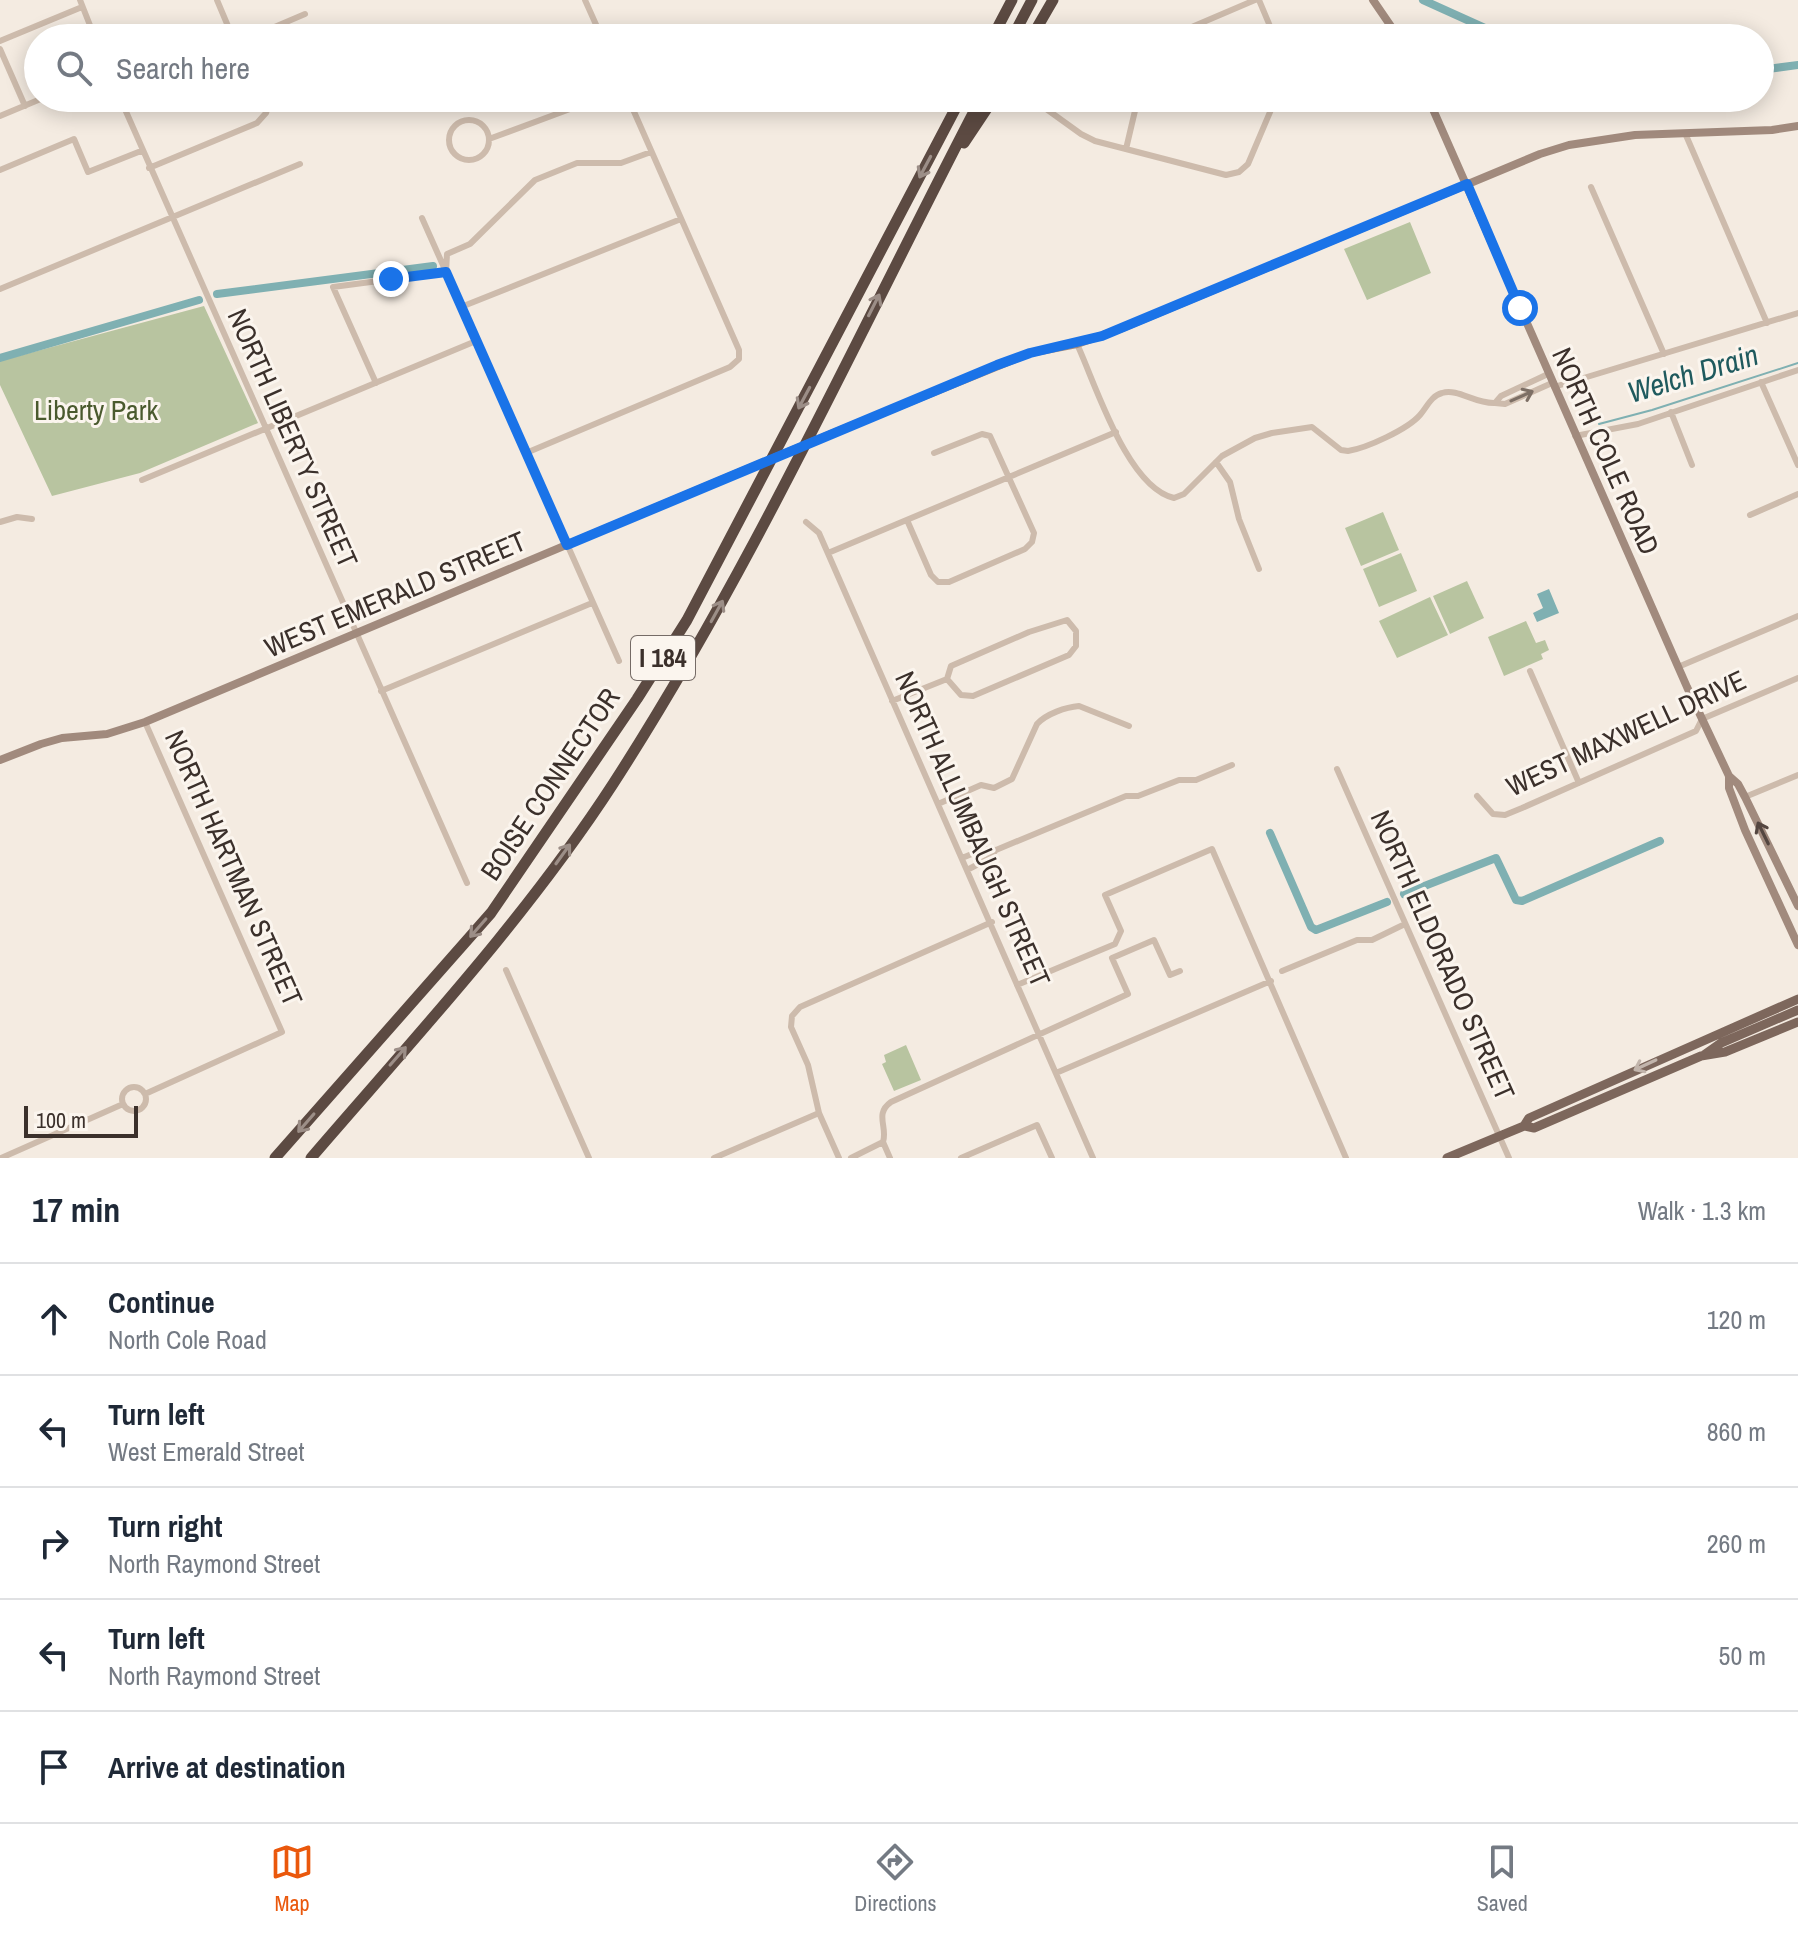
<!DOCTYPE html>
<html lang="en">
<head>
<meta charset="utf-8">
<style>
	:root { --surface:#fff; --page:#f2f2f3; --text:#1f2937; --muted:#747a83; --line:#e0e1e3; --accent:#ea580c }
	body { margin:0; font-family:"Archivo Narrow",sans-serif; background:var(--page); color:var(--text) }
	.scale { position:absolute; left:24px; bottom:20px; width:114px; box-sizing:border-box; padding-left:8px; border:4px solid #3b302b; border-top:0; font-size:22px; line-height:28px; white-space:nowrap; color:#3b302b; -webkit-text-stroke:6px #fbf5ee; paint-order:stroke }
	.stop { position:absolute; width:24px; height:24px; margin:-18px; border:6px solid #1a73e8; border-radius:50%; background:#fff }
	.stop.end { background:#1a73e8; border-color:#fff; box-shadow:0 2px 8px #0008 }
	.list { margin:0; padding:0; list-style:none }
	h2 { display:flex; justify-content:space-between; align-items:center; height:104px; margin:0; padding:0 32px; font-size:34px }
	h2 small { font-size:26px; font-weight:400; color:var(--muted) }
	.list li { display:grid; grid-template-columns:52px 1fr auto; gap:24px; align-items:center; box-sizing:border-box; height:112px; padding:0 32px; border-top:2px solid var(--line) }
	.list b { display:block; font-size:30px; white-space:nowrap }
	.list p { margin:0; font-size:26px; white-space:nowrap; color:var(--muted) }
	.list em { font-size:26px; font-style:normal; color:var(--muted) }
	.icon { flex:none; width:44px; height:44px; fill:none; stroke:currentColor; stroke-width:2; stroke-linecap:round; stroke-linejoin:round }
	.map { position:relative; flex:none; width:1798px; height:1158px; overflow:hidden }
	.search { position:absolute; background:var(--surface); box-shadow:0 4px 20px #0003; left:24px; right:24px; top:24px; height:88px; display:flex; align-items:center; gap:20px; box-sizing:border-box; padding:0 28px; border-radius:44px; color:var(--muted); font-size:30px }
	.sheet { height:664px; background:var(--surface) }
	nav { display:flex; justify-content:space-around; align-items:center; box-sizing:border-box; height:112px; border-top:2px solid var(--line); background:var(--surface); font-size:22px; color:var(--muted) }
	nav a { display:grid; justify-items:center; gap:4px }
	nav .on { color:var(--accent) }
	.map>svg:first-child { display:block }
	.green { fill:#b8c4a0 }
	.water { fill:#7fb0b2 }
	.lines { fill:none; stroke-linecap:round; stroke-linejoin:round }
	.stream { stroke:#7fb0b2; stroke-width:2 }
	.canal { stroke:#7fb0b2; stroke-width:8 }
	.minor { stroke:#cdbbac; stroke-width:6 }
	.secondary { stroke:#a18a7d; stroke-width:8 }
	.primary { stroke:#7d675c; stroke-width:9 }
	.motorway { stroke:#5c4a42; stroke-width:11 }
	.secondary-bridge { stroke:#a18a7d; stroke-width:8 }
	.oneway { stroke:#9c8e87 }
	.oneway2 { stroke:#7d6f65 }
	.oneway3 { stroke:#544640 }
	.oneway4 { stroke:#c2b5ac }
	.route { stroke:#1a73e8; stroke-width:10 }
	.labels { text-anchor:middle; stroke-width:6; stroke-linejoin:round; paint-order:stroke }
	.shield { fill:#fbf5ee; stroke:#756b66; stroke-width:2 }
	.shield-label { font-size:26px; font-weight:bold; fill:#3b302b }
	.park-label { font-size:28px; fill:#4a5a2e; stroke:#fbf5ee }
	.street-label { font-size:28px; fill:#3b302b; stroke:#fbf5ee }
	.water-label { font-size:30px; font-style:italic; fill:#1f5a5e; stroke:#fbf5ee }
</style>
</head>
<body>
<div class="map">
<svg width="1798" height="1158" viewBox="0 0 1798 1158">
	<rect width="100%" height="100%" fill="#f4ebe1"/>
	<path class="green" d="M1410,222L1431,273L1367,300L1344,249Z
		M204,306L258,423L140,473L52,496L0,385V361Z
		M1383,512L1399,550L1361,566L1345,528Z
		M1401,553L1417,591L1379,607L1363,569Z
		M1467,581L1484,618L1450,634L1433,596Z
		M1430,597L1448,635L1397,658L1379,621Z
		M1526,621L1536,643L1545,640L1549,650L1541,654L1543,659L1504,676L1488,637Z
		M906,1045L921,1080L894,1091L882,1064L886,1062L884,1055Z"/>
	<path class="water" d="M1549,589L1559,613L1537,622L1533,613L1543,608L1537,594Z"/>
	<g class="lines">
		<path class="stream" d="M1599,424L1652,410L1798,363"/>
		<path class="canal" d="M1423,0L1507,38
			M1760,70L1798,65
			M217,294L433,266
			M0,358L199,300
			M1270,833L1311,927L1316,930L1387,902
			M1404,894L1496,858L1516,900L1522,901L1660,841"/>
		<path class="minor" d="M80,0L95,38
			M217,0L233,38
			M585,0L602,38
			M1259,0L1275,38
			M249,38L305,14
			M1166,38L1255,0
			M0,41L82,7
			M0,49L25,106
			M120,98L467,883
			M1031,98L1081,134L1095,141L1226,175L1239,172L1248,164L1276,98
			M271,100L299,104L323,99
			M0,116L43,98
			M449 140a20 20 0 1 1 40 0a20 20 0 1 1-40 0Z
			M1685,133L1767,323
			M489,139L570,109L604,107L626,98
			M1126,149L1138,98
			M149,168L257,123L266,113L271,98
			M0,170L74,139L88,172L141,151
			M1591,187L1664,354
			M422,218L619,661
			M0,289L300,164
			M461,307L681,219
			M1077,344C1096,385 1127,487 1174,498L1184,494L1222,456L1255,438L1272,433L1312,427L1341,450L1348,451C1367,448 1408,429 1420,415C1427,407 1431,396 1442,393C1458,388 1475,404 1495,403
			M1548,374L1501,396L1495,403L1505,404L1552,383
			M1761,382L1798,465
			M376,383L333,287L446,272L447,254L470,244L535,180L577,163H621L651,152
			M1554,387L1798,313
			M1671,412L1692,465
			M1575,436L1638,424L1798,370
			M526,453L730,367L739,359V350L628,98
			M1216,462L1230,482L1239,519L1259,569
			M142,480L476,341
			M1750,515L1798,494
			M907,520L931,575L938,582H949L1025,549L1032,542L1034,533L990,436L982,434L934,453
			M0,522L17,517L32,519
			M806,522L819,533L1093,1158
			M828,553L1116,432
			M1067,620L1076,631V646L1069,655L973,696L961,695L947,679L951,666L1029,632Z
			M1678,667L1798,616
			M1530,671L1579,783
			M381,691L592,603
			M892,701L947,679
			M145,722L282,1032L145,1094
			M1337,769L1509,1158
			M1477,796L1493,814L1505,815L1522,808L1696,731L1702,719L1798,678
			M1745,797L1798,775
			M938,804L981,785L994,788L1012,779L1037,724C1046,714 1066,707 1079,706L1129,726
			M996,850L1126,796H1138L1179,780H1196L1232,765
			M962,858L984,849L996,850L988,859L967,870
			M506,970L589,1158
			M1282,971L1357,940H1372L1405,924
			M1017,985L1115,944L1121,931L1105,895L1212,849L1346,1158
			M1056,1073L1271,981
			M122 1099a12 12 0 1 1 24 0a12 12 0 1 1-24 0Z
			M883,1142L890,1158
			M1,1158L123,1104
			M714,1158L819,1113
			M839,1158L819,1113L808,1065L791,1027L792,1016L800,1007L992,922
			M851,1158L883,1142C888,1127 874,1114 891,1102L1128,994L1112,958L1154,940L1170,975L1180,971
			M961,1158L1037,1125L1052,1158"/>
		<path class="secondary" d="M1373,0L1399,38
			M1428,98L1687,687L1729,776L1738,784L1745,797L1798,906
			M831,434L1030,353L1077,344L1120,329L1540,154L1569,145L1635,135L1772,130L1798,126
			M0,760L41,744L62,738L107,734L145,722L740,472
			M1729,776V788L1745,830L1798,945"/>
		<path class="primary" d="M1704,1055L1721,1043L1798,1010
			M1524,1126L1529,1118L1798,999
			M1447,1158L1524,1126L1534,1128L1701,1056L1725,1052L1798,1022"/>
		<path class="motorway" d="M992,38L1012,0
			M1012,38L1032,0
			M1031,38L1053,0
			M964,143L994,98
			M275,1158L491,913L637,699L687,620L961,98
			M311,1158C415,1037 526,918 613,784C754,566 861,328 981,98"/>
		<path class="secondary-bridge" d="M740,472L831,434"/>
	</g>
	<defs><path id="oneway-shaft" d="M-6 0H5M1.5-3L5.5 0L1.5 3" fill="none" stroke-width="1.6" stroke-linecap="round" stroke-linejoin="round" transform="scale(2)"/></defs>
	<g class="oneway">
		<use href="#oneway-shaft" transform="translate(925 167) rotate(118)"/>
		<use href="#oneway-shaft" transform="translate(874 305) rotate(-63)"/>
		<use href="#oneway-shaft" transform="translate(804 398) rotate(118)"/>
		<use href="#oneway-shaft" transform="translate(717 611) rotate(-61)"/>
		<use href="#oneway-shaft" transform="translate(563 854) rotate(-54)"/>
		<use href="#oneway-shaft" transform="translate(478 928) rotate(131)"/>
		<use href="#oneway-shaft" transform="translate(398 1056) rotate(-49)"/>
		<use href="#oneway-shaft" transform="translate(306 1123) rotate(131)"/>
	</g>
	<use class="oneway2" href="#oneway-shaft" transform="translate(1522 396) rotate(-24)"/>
	<use class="oneway3" href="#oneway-shaft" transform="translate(1763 833) rotate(-116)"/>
	<use class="oneway4" href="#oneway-shaft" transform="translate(1645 1065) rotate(155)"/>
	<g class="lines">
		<path class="route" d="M391,279L446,272L567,545L997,365L1030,353L1102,336L1467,184L1520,308"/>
	</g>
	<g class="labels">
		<rect class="shield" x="631" y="636" width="64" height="44" rx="6"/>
		<g class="shield-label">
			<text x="663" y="667">I 184</text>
		</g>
		<g class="park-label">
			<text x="96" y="420">Liberty Park</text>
		</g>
		<g class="street-label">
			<text transform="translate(293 438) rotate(66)" y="10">NORTH LIBERTY STREET</text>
			<text transform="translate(1606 451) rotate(66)" y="10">NORTH COLE ROAD</text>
			<text transform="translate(395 594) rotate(-23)" y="10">WEST EMERALD STREET</text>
			<text transform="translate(1626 733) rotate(-25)" y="10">WEST MAXWELL DRIVE</text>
			<text transform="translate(550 784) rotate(-56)" y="10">BOISE CONNECTOR</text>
			<text transform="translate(973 829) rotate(66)" y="10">NORTH ALLUMBAUGH STREET</text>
			<text transform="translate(234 868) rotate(66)" y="10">NORTH HARTMAN STREET</text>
			<text transform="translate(1443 955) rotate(66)" y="10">NORTH ELDORADO STREET</text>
		</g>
		<g class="water-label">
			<text transform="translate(1693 374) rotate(-17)" y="10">Welch Drain</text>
		</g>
	</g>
</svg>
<div class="scale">100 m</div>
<div class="stop" style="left:1520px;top:308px"></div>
<div class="stop end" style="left:391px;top:279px"></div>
<div class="search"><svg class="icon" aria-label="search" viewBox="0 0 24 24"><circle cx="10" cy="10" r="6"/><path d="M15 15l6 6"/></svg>Search here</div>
</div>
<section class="sheet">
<h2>17 min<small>Walk · 1.3 km</small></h2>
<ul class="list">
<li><svg class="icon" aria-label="ahead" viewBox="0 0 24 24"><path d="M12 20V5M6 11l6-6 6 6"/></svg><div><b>Continue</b><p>North Cole Road</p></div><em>120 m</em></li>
<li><svg class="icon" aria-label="left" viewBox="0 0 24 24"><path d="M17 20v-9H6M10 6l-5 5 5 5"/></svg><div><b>Turn left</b><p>West Emerald Street</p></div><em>860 m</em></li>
<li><svg class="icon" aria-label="right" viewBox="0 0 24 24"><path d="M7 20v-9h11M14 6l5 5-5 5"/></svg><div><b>Turn right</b><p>North Raymond Street</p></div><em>260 m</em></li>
<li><svg class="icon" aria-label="left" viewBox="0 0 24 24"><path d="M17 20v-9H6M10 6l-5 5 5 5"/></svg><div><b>Turn left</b><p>North Raymond Street</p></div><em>50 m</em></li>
<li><svg class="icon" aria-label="arrive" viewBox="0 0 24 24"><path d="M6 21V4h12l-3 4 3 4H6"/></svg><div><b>Arrive at destination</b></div></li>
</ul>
</section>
<nav>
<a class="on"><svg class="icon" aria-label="map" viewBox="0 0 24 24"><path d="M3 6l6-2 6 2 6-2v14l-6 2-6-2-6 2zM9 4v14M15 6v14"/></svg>Map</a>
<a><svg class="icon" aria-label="directions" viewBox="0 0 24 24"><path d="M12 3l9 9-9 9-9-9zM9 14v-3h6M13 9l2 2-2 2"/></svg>Directions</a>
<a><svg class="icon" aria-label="saved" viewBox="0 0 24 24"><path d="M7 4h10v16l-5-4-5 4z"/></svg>Saved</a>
</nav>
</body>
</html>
